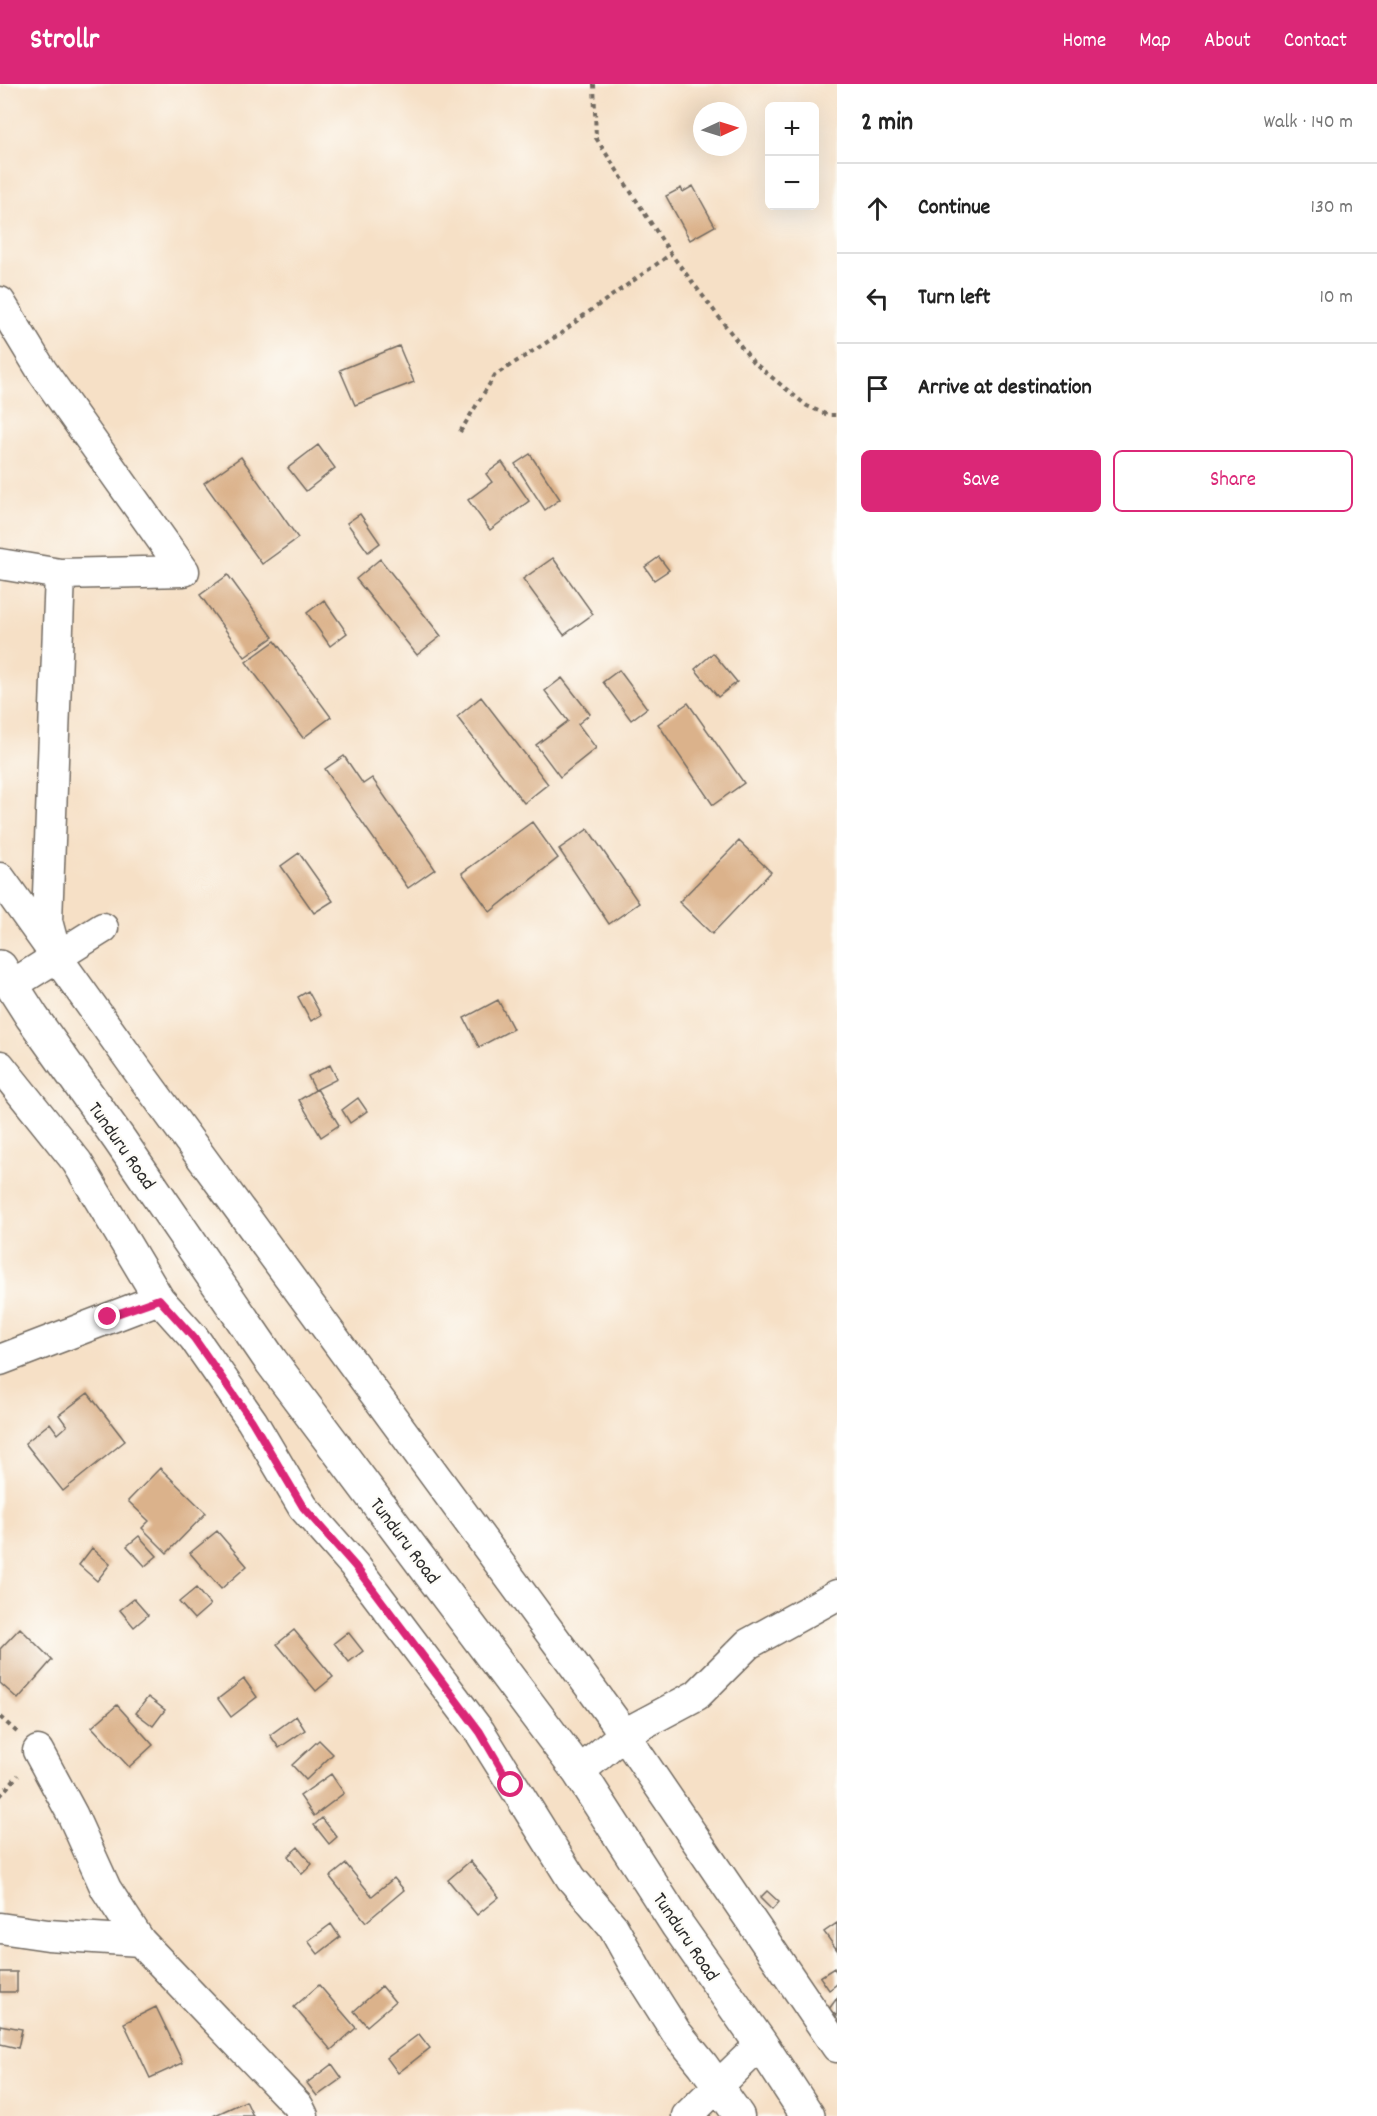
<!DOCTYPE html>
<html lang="en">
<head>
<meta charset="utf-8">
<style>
	:root { --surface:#fff; --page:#f2f2f2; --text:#222; --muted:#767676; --line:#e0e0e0; --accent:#db2777 }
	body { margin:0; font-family:Dekko,sans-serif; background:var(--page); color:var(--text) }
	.controls { position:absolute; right:18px; top:18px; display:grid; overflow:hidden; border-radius:9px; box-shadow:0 6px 24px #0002 }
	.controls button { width:54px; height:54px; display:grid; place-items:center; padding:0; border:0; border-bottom:2px solid var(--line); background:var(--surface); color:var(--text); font:30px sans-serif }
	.compass { position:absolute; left:693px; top:18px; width:54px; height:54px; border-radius:50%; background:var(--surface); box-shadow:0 6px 24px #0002; rotate:86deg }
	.stop { position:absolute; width:18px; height:18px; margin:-14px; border:4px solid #db2777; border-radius:50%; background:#fff }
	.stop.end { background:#db2777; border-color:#fff; box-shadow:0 2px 6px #0008 }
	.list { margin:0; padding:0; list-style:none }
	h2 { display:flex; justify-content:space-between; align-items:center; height:78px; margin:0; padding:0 24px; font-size:26px }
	h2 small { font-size:20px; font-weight:400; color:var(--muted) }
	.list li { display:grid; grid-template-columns:39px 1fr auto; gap:18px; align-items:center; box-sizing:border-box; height:90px; padding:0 24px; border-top:2px solid var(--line) }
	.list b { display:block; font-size:22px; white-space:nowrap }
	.list em { font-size:20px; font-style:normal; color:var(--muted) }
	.actions { display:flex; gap:12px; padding:18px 24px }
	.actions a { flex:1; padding:14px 0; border:2px solid var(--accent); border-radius:9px; text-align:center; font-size:21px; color:var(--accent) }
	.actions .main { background:var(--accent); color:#fff }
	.icon { flex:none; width:33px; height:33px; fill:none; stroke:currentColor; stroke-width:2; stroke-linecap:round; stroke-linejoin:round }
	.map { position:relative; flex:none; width:837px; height:2032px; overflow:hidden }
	header { display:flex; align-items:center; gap:36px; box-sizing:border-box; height:84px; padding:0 30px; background:var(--accent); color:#fff }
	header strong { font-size:28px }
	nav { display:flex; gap:33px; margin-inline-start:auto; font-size:21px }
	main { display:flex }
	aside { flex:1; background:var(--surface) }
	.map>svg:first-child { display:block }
	.building { fill:#dbb28b }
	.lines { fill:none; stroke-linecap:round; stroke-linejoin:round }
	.minor-casing { stroke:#726a61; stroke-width:33 }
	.trunk-casing { stroke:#726a61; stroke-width:36 }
	.path { stroke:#726a61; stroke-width:4; stroke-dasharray:4.5 4.5; stroke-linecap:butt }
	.minor { stroke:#fff; stroke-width:30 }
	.trunk { stroke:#fff; stroke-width:33 }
	.route { stroke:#db2777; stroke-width:8 }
	.labels { text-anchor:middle; stroke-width:4.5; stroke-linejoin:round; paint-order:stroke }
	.street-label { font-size:20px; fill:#2b2b2b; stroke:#fdfcf7 }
</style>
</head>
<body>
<header>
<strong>Strollr</strong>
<nav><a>Home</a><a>Map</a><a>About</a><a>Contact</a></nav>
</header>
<main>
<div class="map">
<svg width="837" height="2032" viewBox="0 0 837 2032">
	<rect width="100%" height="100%" fill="#fdfcf7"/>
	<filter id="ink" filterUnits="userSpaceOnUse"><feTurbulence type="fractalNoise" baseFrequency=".0167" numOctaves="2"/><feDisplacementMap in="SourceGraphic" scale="12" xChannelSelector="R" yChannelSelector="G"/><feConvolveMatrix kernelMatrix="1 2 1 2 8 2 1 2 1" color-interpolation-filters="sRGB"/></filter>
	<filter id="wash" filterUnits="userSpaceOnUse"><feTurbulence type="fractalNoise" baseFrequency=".008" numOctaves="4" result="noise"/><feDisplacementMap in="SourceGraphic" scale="24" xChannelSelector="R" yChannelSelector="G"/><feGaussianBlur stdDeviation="1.35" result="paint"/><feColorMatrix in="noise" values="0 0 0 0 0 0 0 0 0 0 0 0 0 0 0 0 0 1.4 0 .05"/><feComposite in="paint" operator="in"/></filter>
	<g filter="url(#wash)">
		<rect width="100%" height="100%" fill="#f6e0c6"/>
		<g id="blocks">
			<path class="building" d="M693,102L715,142L690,156L666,112L681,104L683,108Z
				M399,262L414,298L355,321L340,286Z
				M318,361L335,384L306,407L288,384Z
				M530,370L560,415L545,426L515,380Z
				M241,373L298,454L262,480L204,399Z
				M502,378L529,417L490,446L468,416L492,398L486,390Z
				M360,430L380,459L368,468L347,439Z
				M659,473L669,486L654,496L645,483Z
				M553,474L593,530L564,551L523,495Z
				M380,475L441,552L417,571L356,495Z
				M228,491L273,553L245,573L200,511Z
				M324,516L347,549L330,562L307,529Z
				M275,557L331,633L303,654L246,578Z
				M713,569L737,598L718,613L695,585Z
				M619,586L647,624L631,636L603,598Z
				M562,594L590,630L578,640L596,664L560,693L536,661L568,637L545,607Z
				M481,613L548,700L524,719L457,633Z
				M688,619L744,699L713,721L658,640Z
				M344,672L363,700L372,694L435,785L408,804L325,685Z
				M532,738L558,774L490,828L462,789Z
				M588,745L639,819L609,840L559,765Z
				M739,757L771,788L712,850L679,818Z
				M299,769L333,817L314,829L281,782Z
				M308,907L321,931L311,937L298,913Z
				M498,916L513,945L479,963L464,934Z
				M330,981L337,995L315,1006L308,992Z
				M317,1005L339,1041L321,1053L299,1016Z
				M358,1014L367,1027L350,1039L342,1026Z
				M88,1309L125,1357L63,1407L25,1359L50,1339L58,1350L67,1342L59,1331Z
				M160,1384L206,1429L167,1469L142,1444L149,1437L128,1417Z
				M217,1447L247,1482L221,1505L190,1469Z
				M139,1452L157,1472L145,1482L127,1462Z
				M92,1464L110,1480L97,1497L79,1481Z
				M196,1504L210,1521L194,1535L179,1518Z
				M134,1515L148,1531L134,1543L120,1526Z
				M20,1544L52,1576L18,1615L0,1599V1565Z
				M294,1546L333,1593L316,1607L277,1560Z
				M348,1548L363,1567L349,1578L334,1559Z
				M244,1595L257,1613L231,1633L218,1615Z
				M148,1613L165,1626L153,1642L136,1629Z
				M117,1621L153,1661L129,1683L92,1643Z
				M296,1632L305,1646L279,1664L270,1651Z
				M319,1656L333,1670L306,1696L292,1681Z
				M331,1690L344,1709L314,1732L300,1712Z
				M322,1734L337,1753L329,1760L314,1741Z
				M298,1763L312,1780L302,1790L288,1772Z
				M470,1777L499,1813L477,1831L448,1796Z
				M346,1780L372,1812L394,1794L404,1806L366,1838L330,1793Z
				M767,1807L779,1818L772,1826L760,1814Z
				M837,1839V1866L824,1848Z
				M331,1840L340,1853L318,1870L308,1857Z
				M834,1884L837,1889V1900L829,1906L820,1893Z
				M0,1888H17V1908H0Z
				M319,1901L356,1944L331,1966L294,1923Z
				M382,1902L395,1918L367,1942L354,1927Z
				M837,1914V1932L829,1925Z
				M156,1923L183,1979L150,1994L124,1939Z
				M0,1941L22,1945L18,1964L0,1960Z
				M419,1950L430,1964L398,1989L387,1974Z
				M332,1980L342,1994L317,2012L307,1999Z
				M246,2017L253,2032H213Z"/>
		</g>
	</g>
	<g filter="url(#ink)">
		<use href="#blocks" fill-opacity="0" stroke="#726a61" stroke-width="1.5"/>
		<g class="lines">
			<defs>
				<path id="minor" d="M0,218L42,287L184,487
					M0,480L60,490L184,487
					M0,794L141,991L615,1637L837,1963
					M54,863L47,837L60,490
					M12,901L103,844
					M0,982L77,1078L159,1215L194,1254L252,1337L303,1423L355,1482L480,1648L571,1794L613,1843L638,1888L676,1948L703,1981L739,2032
					M0,1276L159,1215
					M38,1667L72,1730L106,1805L140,1857
					M579,1688L624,1650L697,1611L748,1560L837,1511
					M0,1844L48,1851L140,1857L298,2022L303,2032
					M687,2032L761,1960"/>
				<path id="trunk" d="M0,883L32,933L119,1055L271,1277L579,1688L678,1842L761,1960L808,2032"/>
			</defs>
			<use href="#minor" class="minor-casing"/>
			<use href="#trunk" class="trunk-casing"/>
			<path class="path" d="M594,0L596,54L671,170L753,278L807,322L828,331H837
				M460,348L495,291L560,250L583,232L671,170
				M0,1633L17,1648
				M0,1712L18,1691"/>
			<use href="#minor" class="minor"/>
			<use href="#trunk" class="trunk"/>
		</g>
	</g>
	<g class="lines" filter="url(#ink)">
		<path class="route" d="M108,1233L159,1215L194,1254L252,1337L303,1423L355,1482L480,1648L511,1701"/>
	</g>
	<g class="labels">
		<g class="street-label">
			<text transform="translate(123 1061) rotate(55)" y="7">Tunduru Road</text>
			<text transform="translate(406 1456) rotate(53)" y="7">Tunduru Road</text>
			<text transform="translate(687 1852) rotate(56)" y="7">Tunduru Road</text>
		</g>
	</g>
</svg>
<div class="controls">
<button>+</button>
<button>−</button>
</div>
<svg class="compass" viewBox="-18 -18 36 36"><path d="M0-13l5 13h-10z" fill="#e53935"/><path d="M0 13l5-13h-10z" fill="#767676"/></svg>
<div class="stop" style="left:511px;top:1701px"></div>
<div class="stop end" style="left:108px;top:1233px"></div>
</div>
<aside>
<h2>2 min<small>Walk · 140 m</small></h2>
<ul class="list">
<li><svg class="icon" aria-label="ahead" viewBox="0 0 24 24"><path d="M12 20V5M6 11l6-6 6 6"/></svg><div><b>Continue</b></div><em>130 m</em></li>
<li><svg class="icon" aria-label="left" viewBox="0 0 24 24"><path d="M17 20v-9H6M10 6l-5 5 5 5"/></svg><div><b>Turn left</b></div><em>10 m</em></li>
<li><svg class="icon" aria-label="arrive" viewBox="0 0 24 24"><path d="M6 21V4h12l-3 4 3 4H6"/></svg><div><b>Arrive at destination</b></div></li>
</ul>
<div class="actions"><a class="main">Save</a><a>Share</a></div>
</aside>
</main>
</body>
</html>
